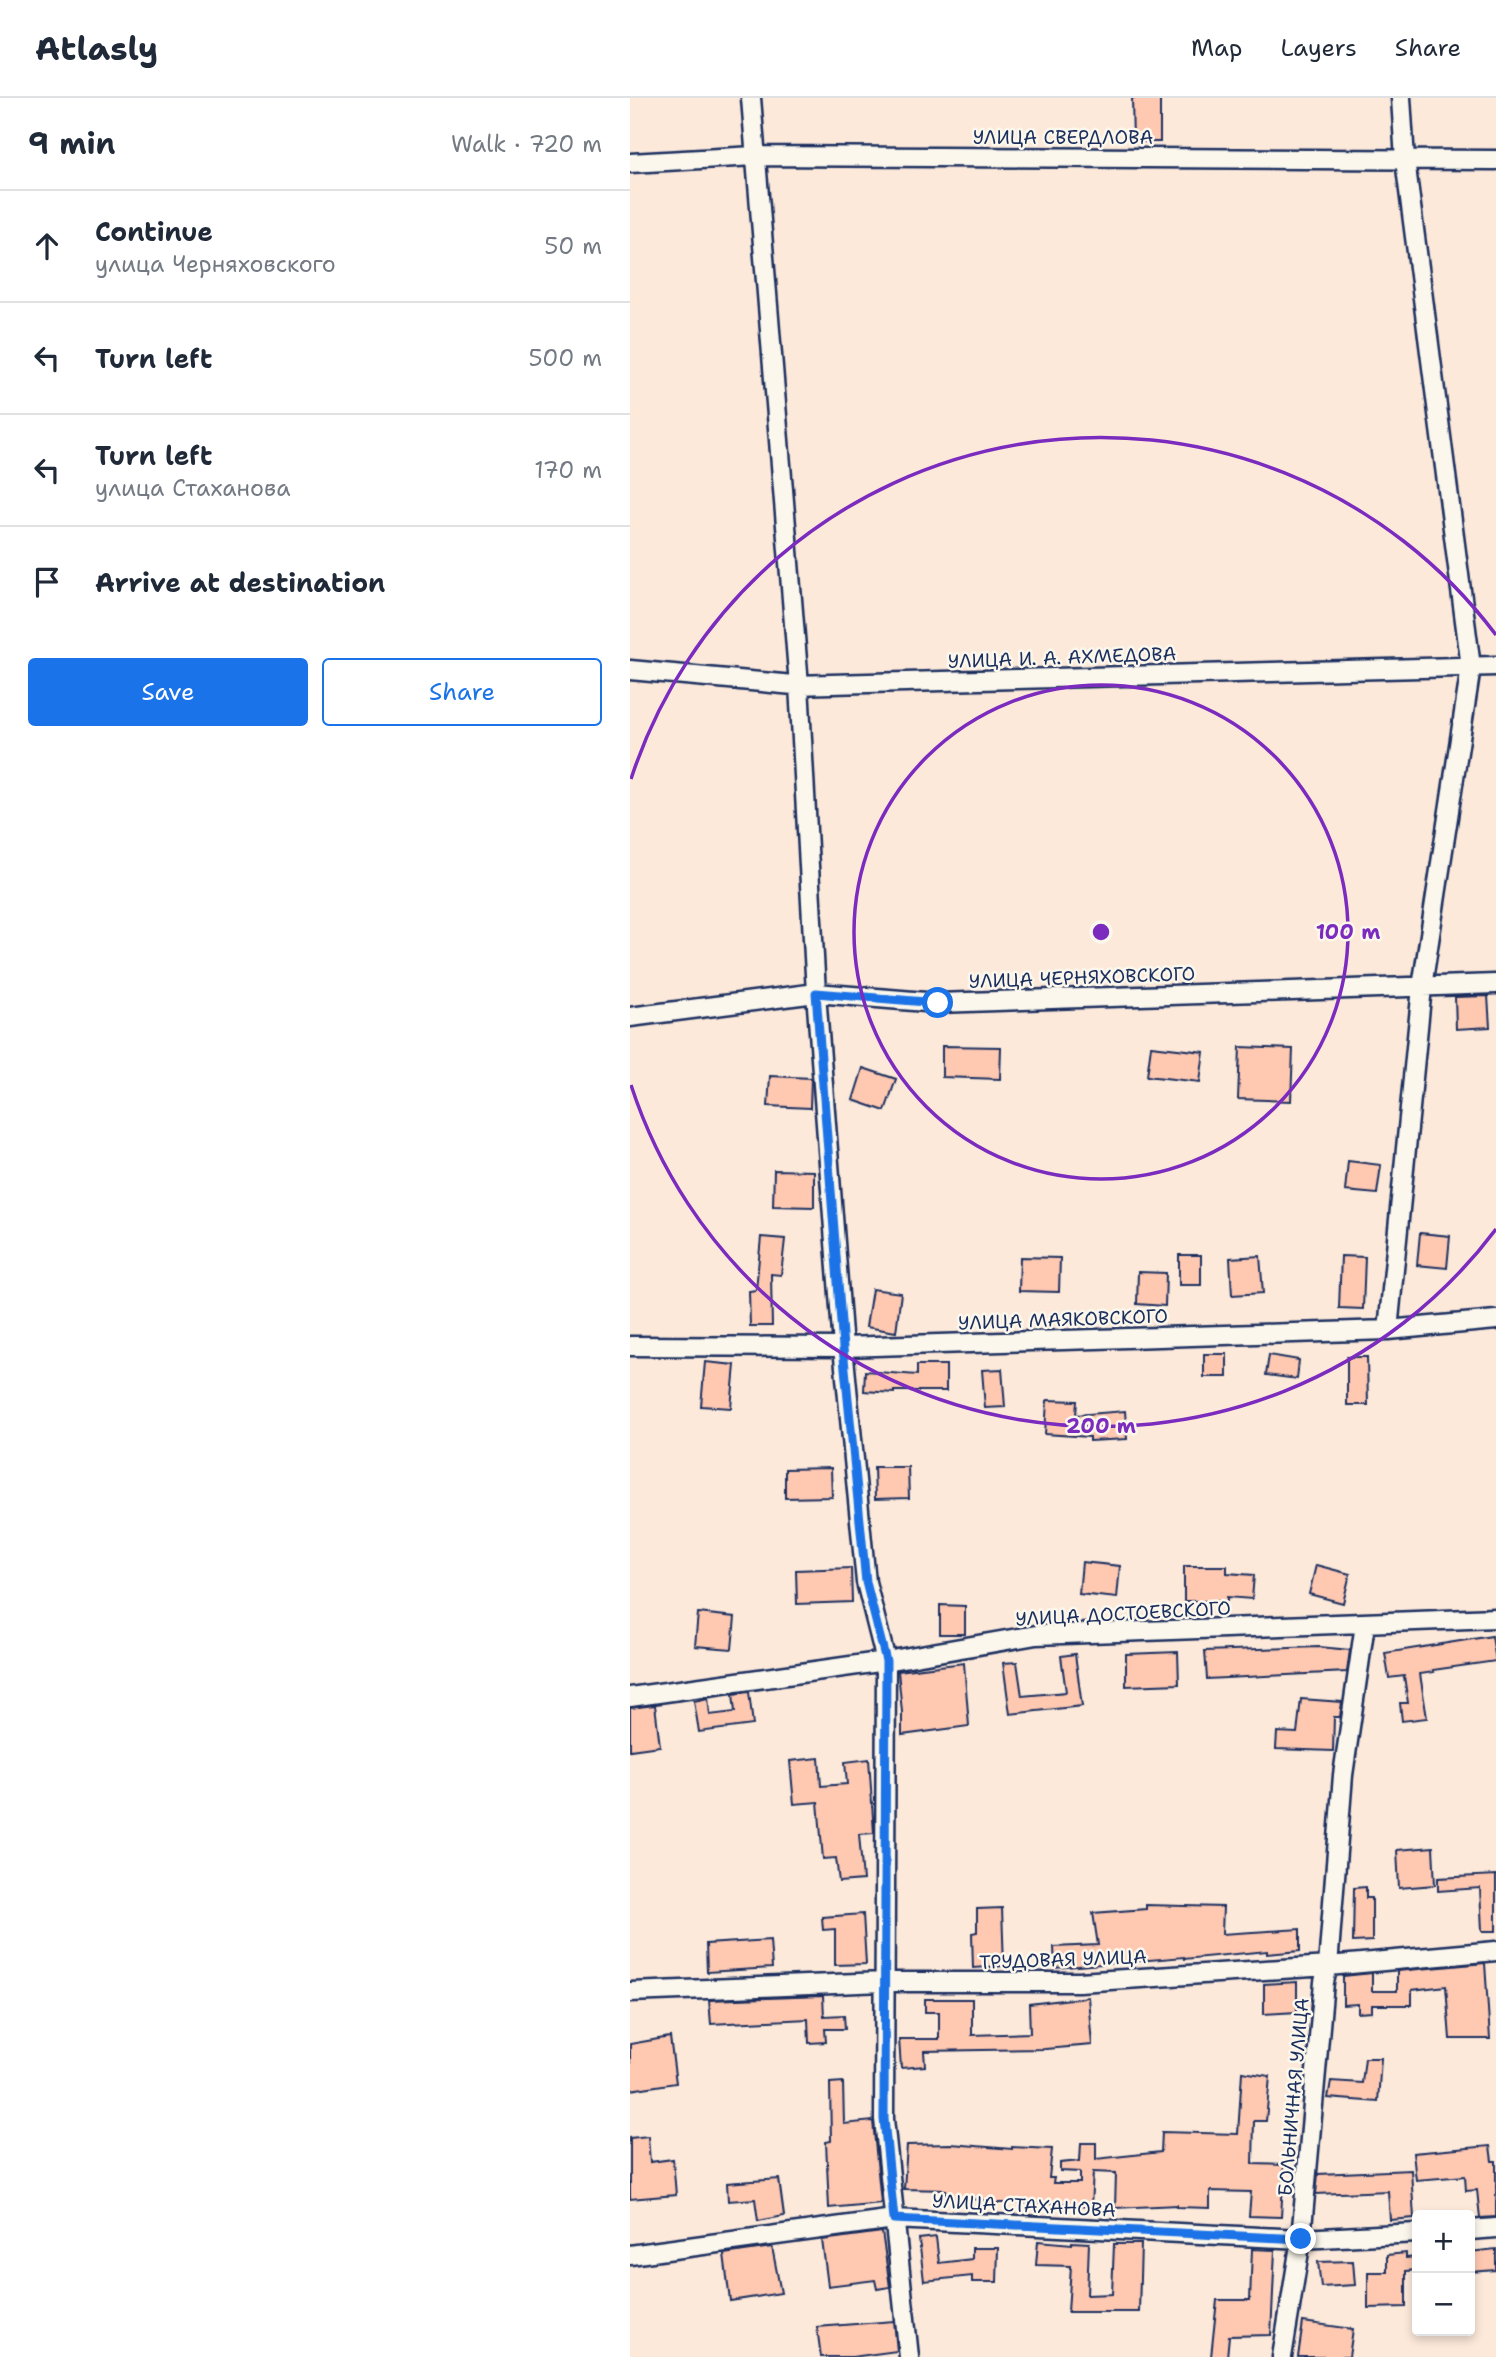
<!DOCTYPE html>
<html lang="en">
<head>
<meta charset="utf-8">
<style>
	:root { --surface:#fff; --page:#f2f2f3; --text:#1f2937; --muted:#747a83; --line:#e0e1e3; --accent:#1a73e8 }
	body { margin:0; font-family:"Shantell Sans",sans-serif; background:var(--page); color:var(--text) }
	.controls { position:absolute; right:21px; bottom:21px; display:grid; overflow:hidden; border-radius:7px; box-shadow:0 4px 10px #0003 }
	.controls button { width:63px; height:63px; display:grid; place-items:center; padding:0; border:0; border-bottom:2px solid var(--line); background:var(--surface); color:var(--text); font:35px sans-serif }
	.stop { position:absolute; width:21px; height:21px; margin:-16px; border:5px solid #1a73e8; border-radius:50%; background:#fff }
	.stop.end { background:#1a73e8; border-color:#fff; box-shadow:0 2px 7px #0008 }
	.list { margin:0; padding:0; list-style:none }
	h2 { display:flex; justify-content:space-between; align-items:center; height:91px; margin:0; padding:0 28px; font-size:30px }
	h2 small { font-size:23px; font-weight:400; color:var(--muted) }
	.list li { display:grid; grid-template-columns:46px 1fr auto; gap:21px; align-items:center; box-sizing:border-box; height:112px; padding:0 28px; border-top:2px solid var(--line) }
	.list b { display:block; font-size:26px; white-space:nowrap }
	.list p { margin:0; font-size:23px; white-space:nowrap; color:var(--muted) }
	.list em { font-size:23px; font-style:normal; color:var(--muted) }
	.actions { display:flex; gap:14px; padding:21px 28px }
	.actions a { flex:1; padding:16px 0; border:2px solid var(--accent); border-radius:7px; text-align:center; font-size:24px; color:var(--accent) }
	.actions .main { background:var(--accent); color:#fff }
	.icon { flex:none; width:38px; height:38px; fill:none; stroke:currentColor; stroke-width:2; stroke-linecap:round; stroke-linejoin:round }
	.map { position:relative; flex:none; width:866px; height:2259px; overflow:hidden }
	header { display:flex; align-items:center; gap:42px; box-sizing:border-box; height:98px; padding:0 35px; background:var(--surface); border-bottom:2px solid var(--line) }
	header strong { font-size:33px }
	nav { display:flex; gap:38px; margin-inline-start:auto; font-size:24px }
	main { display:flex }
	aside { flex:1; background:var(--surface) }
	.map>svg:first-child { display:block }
	.building { fill:#fec8b1; stroke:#1b2f5e; stroke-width:2 }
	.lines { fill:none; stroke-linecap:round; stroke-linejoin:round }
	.street-casing { stroke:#1b2f5e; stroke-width:23 }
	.street { stroke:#fbf7ec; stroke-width:18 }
	.route { stroke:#1a73e8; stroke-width:9 }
	.ring { fill:none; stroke:#7b2cbf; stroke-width:3.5 }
	.labels { text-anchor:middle; stroke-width:5; stroke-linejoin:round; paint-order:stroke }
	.street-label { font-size:19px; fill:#1b2f5e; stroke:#fbf7ec }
	.centre { fill:#7b2cbf; stroke:#fbf7ec; stroke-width:3.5 }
	.ring-label { font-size:21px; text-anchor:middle; font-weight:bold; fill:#7b2cbf; stroke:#fbf7ec; stroke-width:5; stroke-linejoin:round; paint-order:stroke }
</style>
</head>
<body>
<header>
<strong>Atlasly</strong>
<nav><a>Map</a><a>Layers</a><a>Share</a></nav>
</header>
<main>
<aside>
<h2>9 min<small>Walk · 720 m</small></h2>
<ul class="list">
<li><svg class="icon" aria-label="ahead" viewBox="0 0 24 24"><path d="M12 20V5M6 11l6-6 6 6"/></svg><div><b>Continue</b><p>улица Черняховского</p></div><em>50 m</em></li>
<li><svg class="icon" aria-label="left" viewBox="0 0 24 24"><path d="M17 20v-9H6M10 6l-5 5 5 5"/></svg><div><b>Turn left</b></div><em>500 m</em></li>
<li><svg class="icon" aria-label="left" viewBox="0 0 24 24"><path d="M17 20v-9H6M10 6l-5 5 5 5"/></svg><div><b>Turn left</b><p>улица Стаханова</p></div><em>170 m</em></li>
<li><svg class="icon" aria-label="arrive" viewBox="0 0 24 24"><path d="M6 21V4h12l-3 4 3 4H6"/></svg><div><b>Arrive at destination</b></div></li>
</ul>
<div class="actions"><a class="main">Save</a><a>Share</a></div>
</aside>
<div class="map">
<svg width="866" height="2259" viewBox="0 0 866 2259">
	<rect width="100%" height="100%" fill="#fce9da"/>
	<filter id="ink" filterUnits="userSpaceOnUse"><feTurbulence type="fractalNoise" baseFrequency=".0143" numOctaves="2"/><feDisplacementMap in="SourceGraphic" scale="14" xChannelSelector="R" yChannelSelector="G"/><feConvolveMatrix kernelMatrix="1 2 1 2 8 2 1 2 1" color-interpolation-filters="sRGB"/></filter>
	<g filter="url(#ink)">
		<path class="building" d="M502,0H530V44H503Z
			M858,898L860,929L826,931L825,899Z
			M312,948L371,949L370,981L312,979Z
			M521,948L574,954L570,984L517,978Z
			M610,949L663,951L661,1003L608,1001Z
			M233,970L266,981L255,1013L223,1002Z
			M140,978L181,980L180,1010L138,1008Z
			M718,1063L751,1067L747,1096L715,1093Z
			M144,1072L184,1073V1109L143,1108Z
			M790,1135L820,1138L817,1170L787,1167Z
			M131,1139L155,1141L151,1177L141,1176L142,1228H120L119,1193L126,1192Z
			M549,1157H571V1187H549Z
			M630,1158L633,1195L602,1197L600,1160Z
			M711,1158L735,1159L733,1211L709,1210Z
			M390,1159L430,1160L429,1194L389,1193Z
			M508,1174L536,1175L535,1208L507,1206Z
			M242,1191L271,1195L266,1234L236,1229Z
			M574,1256H597V1279H574Z
			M639,1257L669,1262L667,1281L636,1277Z
			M717,1259H737L738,1307H717Z
			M75,1264L105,1267L101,1310L71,1308Z
			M287,1267H316V1293H264V1295L234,1293L235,1273L287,1277Z
			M372,1271L375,1309L355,1310L352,1272Z
			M417,1302L447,1303L446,1317L495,1313L497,1341L460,1343V1339L415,1336Z
			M244,1369H278L279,1400L245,1401Z
			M201,1370L202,1399L155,1400V1371Z
			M452,1464L490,1468L487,1500L449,1496Z
			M686,1467L720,1476L713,1505L679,1496Z
			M554,1468H597V1475L624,1477L622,1501L597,1499V1503H554Z
			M221,1470L222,1504L167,1506L166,1472Z
			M310,1507L335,1508V1536H310Z
			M68,1515L105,1519L102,1551L65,1548Z
			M862,1538L866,1563L803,1572L804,1574L790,1576L797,1620L772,1623L770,1605H778L774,1578L759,1580L755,1555Z
			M689,1549L720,1552L717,1574L577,1581L575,1553Z
			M548,1554L549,1586L496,1588V1556Z
			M445,1556L452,1608L380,1616L373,1565L387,1564L392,1598L436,1594L431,1558Z
			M334,1565L339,1628L272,1637V1614L268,1573Z
			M119,1594L123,1627L69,1634L64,1603L78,1600L80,1617L105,1614L103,1596Z
			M671,1601L712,1604L710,1619H704L703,1653L646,1651L647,1634L667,1635Z
			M25,1607L30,1648L0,1652V1610Z
			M189,1660L191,1688L217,1686L215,1664L239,1661L244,1735L229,1736L233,1782L209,1784L206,1760L193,1761L188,1704L164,1706L160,1663Z
			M803,1749L805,1787L769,1790L767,1752Z
			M866,1777V1833H852L850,1790L808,1793V1780Z
			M736,1789V1800H742V1843L723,1844L724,1790Z
			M516,1807L593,1809L592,1836L670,1831V1853L637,1856V1853L554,1861V1859L425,1870L424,1849L468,1847L463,1815L516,1811Z
			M372,1810L374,1868L343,1870L342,1835L347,1834V1811Z
			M233,1816L236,1866L205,1867V1831L193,1832L192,1819Z
			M140,1842L142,1870L77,1874L76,1846Z
			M855,1865L860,1941H820L816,1888L782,1892V1907H742V1914L728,1915V1906L713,1907V1878L742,1875V1893H767V1873Z
			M667,1884V1914L634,1916V1886Z
			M193,1898L194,1918L214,1917L215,1931H195L196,1944L179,1945L178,1921L81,1926L79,1902Z
			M458,1899L462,1947L415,1951L294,1953L295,1968L271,1970L269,1941H309V1914H295V1901H342V1937L400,1935L399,1906Z
			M40,1939L46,1985L0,1992V1946Z
			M735,1960H751L748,2004L698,2000L701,1983L732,1985Z
			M612,1974L640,1978L636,2023H624L623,2066L654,2067L651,2119L619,2118L621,2094L580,2093V2110L547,2109V2107L485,2110L486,2075L463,2074L461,2108L436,2109V2105H364V2103L315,2099L316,2092L274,2091L277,2047L321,2046L382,2051V2049L422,2051L419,2080H424L423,2085H450V2074L430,2073V2065L450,2063L451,2045H466V2061L531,2054L532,2034L608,2036Z
			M213,1984L214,2026L243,2023L251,2105L199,2110L196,2044L201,2043L200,1985Z
			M18,2038L20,2064L43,2061L46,2097L0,2101V2040Z
			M860,2048L862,2063H866V2119L850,2120L847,2092L836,2093L835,2078L786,2082L783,2055Z
			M781,2072L784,2120L760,2122L758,2093L686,2096L688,2076Z
			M149,2081L154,2118L128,2123L125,2101L98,2103L97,2085Z
			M252,2134L260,2189L247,2191L245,2182L198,2188L192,2142Z
			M306,2139L309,2165L342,2161V2150H368L367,2184H342V2178L294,2183L289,2141Z
			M408,2143L442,2146V2144L459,2145L457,2197L482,2196L484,2146H511L509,2214H438L441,2168L406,2167Z
			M142,2149L151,2195L100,2203L94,2156Z
			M622,2151L645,2152L641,2237L599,2238L597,2259H581L587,2202H620Z
			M866,2151V2172L840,2174V2154Z
			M776,2155V2160L787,2159V2172L776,2173V2209L738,2210V2174H757V2157Z
			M723,2163L725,2187L691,2189L688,2164Z
			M264,2223L267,2253L222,2259H191L187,2229Z
			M673,2224L723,2231L719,2259H668Z"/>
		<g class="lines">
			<defs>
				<path id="street" d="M121,0L169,587L186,895L213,1249L236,1484L256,1563L254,2021L279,2259
					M0,65L125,58L866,62
					M0,572L164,587L866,568
					M0,919L186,895L308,905L866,886
					M758,1232L792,889L841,569L775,62L771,0
					M0,1248L213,1249L758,1232L866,1222
					M0,1599L256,1563L406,1537L866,1520
					M0,1894L254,1884H449L698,1868L866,1853
					M840,2132L866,2130
					M0,2157L264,2121L671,2141L787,2135
					M652,2259L671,2141L694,1884L698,1868L713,1677L735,1526"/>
			</defs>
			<use href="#street" class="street-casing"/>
			<use href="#street" class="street"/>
		</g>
	</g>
	<g class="lines" filter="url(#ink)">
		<path class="route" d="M308,905L186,895L213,1250L236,1484L256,1563L254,2021L264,2121L671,2141"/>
	</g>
	<g class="ring">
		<circle cx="471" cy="834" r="247"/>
		<path d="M866 1131A494 494 0 0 1 1 987M1 681A494 494 0 0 1 866 537"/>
	</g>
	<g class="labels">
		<g class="street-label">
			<text x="433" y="46">УЛИЦА СВЕРДЛОВА</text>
			<text transform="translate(432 559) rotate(-2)" y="7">УЛИЦА И. А. АХМЕДОВА</text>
			<text transform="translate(452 879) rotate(-2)" y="7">УЛИЦА ЧЕРНЯХОВСКОГО</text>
			<text transform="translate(433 1221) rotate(-2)" y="7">УЛИЦА МАЯКОВСКОГО</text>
			<text transform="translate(493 1515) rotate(-3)" y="7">УЛИЦА ДОСТОЕВСКОГО</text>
			<text transform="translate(433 1861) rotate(-2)" y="7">ТРУДОВАЯ УЛИЦА</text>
			<text transform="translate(663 1999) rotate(-85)" y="7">БОЛЬНИЧНАЯ УЛИЦА</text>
			<text transform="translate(394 2107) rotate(3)" y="7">УЛИЦА СТАХАНОВА</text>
		</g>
	</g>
	<circle cx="471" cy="834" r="10" class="centre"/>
	<g class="ring-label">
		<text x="718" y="841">100 m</text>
		<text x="471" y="1335">200 m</text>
	</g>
</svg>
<div class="controls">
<button>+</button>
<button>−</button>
</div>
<div class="stop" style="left:308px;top:905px"></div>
<div class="stop end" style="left:671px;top:2141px"></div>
</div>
</main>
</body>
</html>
